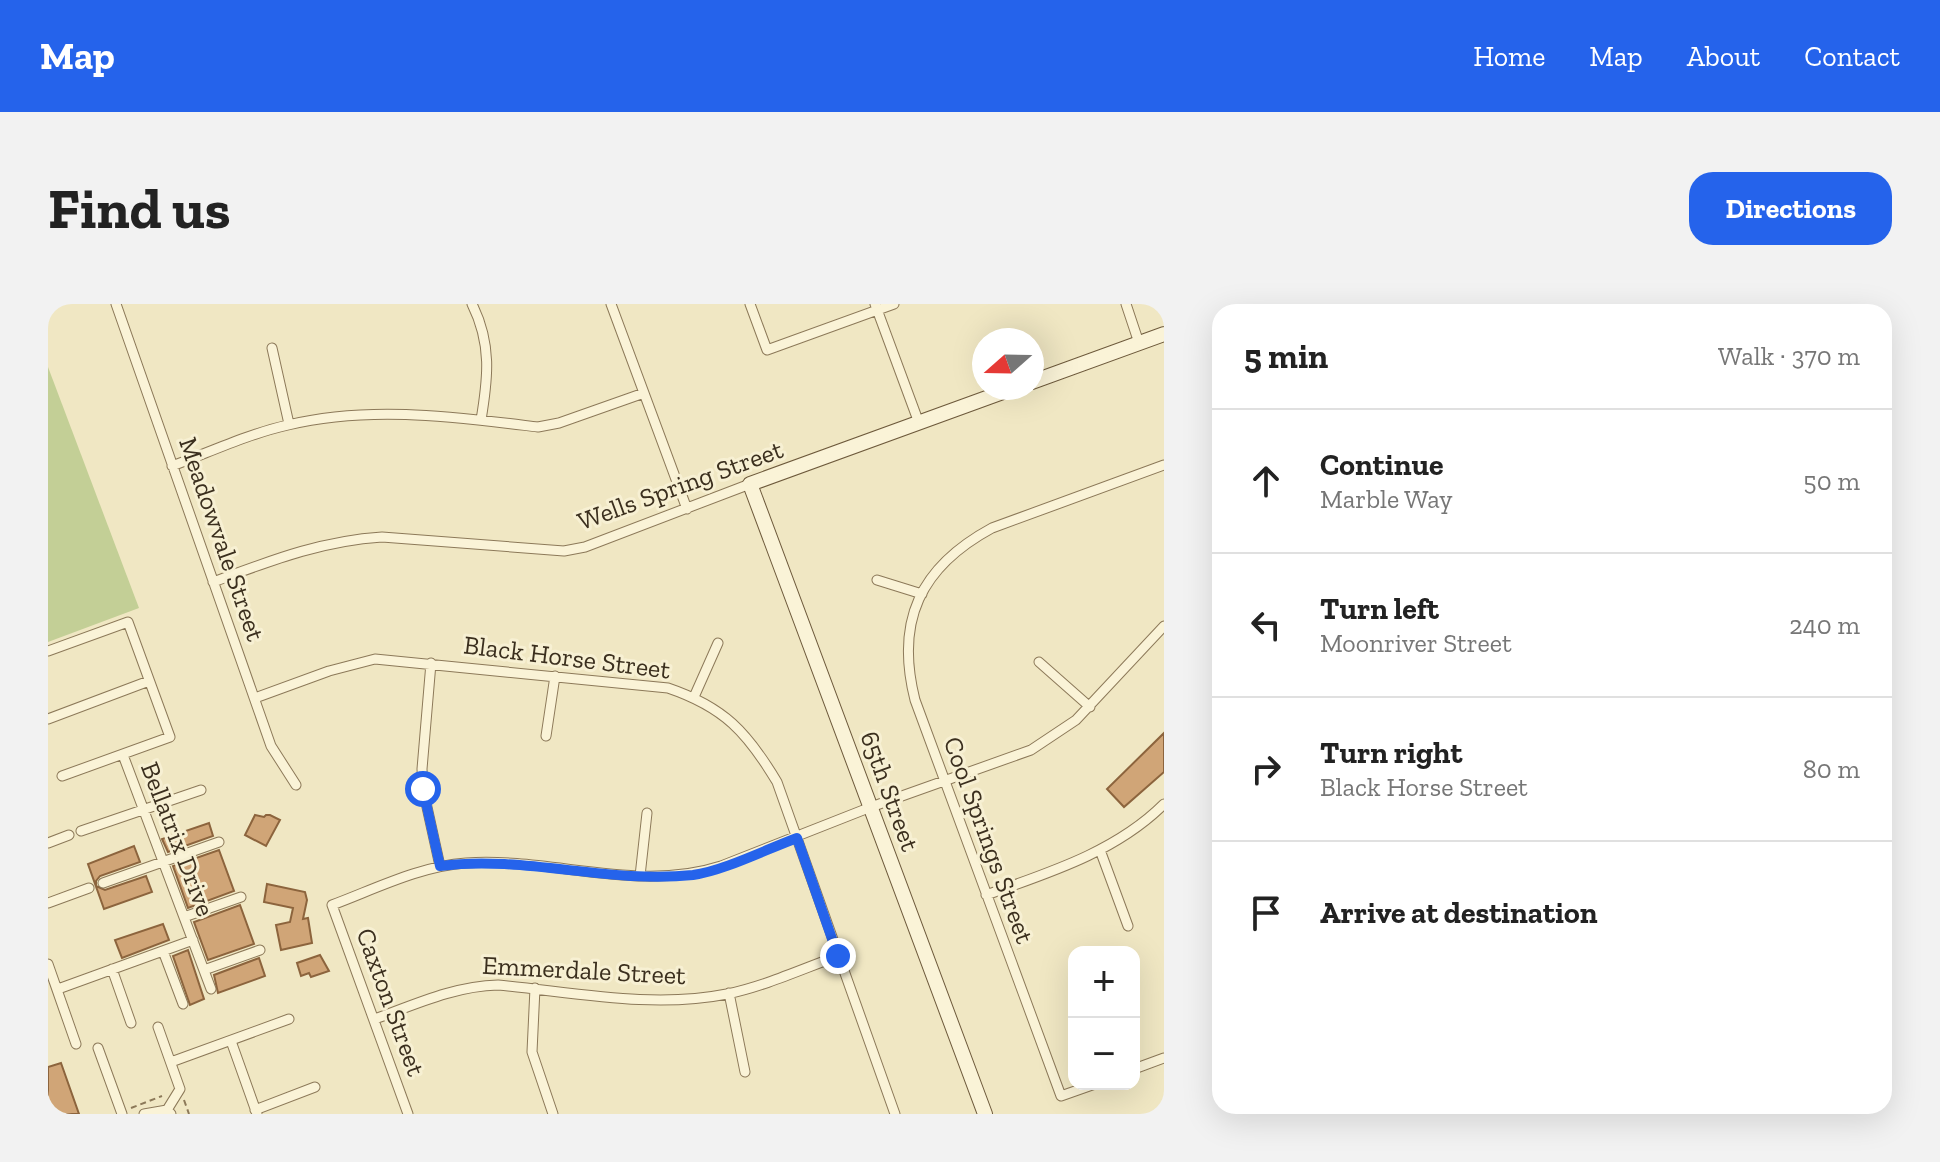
<!DOCTYPE html>
<html lang="en">
<head>
<meta charset="utf-8">
<style>
	:root { --surface:#fff; --page:#f2f2f2; --text:#222; --muted:#767676; --line:#e0e0e0; --accent:#2563eb }
	body { margin:0; font-family:"Zilla Slab",serif; background:var(--page); color:var(--text) }
	.controls { position:absolute; right:24px; bottom:24px; display:grid; overflow:hidden; border-radius:16px; box-shadow:0 8px 32px #0002 }
	.controls button { width:72px; height:72px; display:grid; place-items:center; padding:0; border:0; border-bottom:2px solid var(--line); background:var(--surface); color:var(--text); font:40px sans-serif }
	.compass { position:absolute; left:924px; top:24px; width:72px; height:72px; border-radius:50%; background:var(--surface); box-shadow:0 8px 32px #0002; rotate:250deg }
	.stop { position:absolute; width:24px; height:24px; margin:-18px; border:6px solid #2563eb; border-radius:50%; background:#fff }
	.stop.end { background:#2563eb; border-color:#fff; box-shadow:0 2px 8px #0008 }
	.list { margin:0; padding:0; list-style:none }
	h2 { display:flex; justify-content:space-between; align-items:center; height:104px; margin:0; padding:0 32px; font-size:34px }
	h2 small { font-size:26px; font-weight:400; color:var(--muted) }
	.list li { display:grid; grid-template-columns:52px 1fr auto; gap:24px; align-items:center; box-sizing:border-box; height:144px; padding:0 32px; border-top:2px solid var(--line) }
	.list b { display:block; font-size:30px; white-space:nowrap }
	.list p { margin:0; font-size:26px; white-space:nowrap; color:var(--muted) }
	.list em { font-size:26px; font-style:normal; color:var(--muted) }
	.icon { flex:none; width:44px; height:44px; fill:none; stroke:currentColor; stroke-width:2; stroke-linecap:round; stroke-linejoin:round }
	.map { position:relative; flex:none; width:1116px; height:810px; overflow:hidden; border-radius:24px }
	header { display:flex; align-items:center; gap:48px; box-sizing:border-box; height:112px; padding:0 40px; background:var(--accent); color:#fff }
	header strong { font-size:38px }
	nav { display:flex; gap:44px; margin-inline-start:auto; font-size:28px }
	.intro { display:flex; align-items:center; justify-content:space-between; box-sizing:border-box; height:192px; padding:0 48px }
	h1 { margin:0; font-size:56px }
	.button { padding:20px 36px; border-radius:24px; background:var(--accent); color:#fff; font-size:28px; font-weight:700 }
	main { display:flex; gap:48px; padding:0 48px }
	aside { flex:1; background:var(--surface); border-radius:24px; box-shadow:0 8px 32px #0002 }
	.map>svg:first-child { display:block }
	.green { fill:#c3cf96 }
	.building { fill:#d0a577; stroke:#8c643d; stroke-width:2 }
	.lines { fill:none; stroke-linecap:round; stroke-linejoin:round }
	.street-casing { stroke:#8c7959; stroke-width:11 }
	.secondary-casing { stroke:#6e5a3c; stroke-width:16 }
	.path { stroke:#8c7959; stroke-width:2; stroke-dasharray:6 4; stroke-linecap:butt }
	.street { stroke:#faf3d7; stroke-width:9 }
	.secondary { stroke:#faf3d7; stroke-width:14 }
	.route { stroke:#2563eb; stroke-width:10 }
	.labels { text-anchor:middle; stroke-width:6; stroke-linejoin:round; paint-order:stroke }
	.street-label { font-size:26px; fill:#3b2f1e; stroke:#f7f0d3 }
</style>
</head>
<body>
<header>
<strong>Map</strong>
<nav><a>Home</a><a>Map</a><a>About</a><a>Contact</a></nav>
</header>
<div class="intro"><h1>Find us</h1><a class="button">Directions</a></div>
<main>
<div class="map">
<svg width="1116" height="810" viewBox="0 0 1116 810">
	<rect width="100%" height="100%" fill="#f0e7c3"/>
	<path class="green" d="M0,63L91,304L0,338Z"/>
	<path class="building" d="M1116,429V468L1076,503L1059,485Z
		M207,511L216,513L218,511H222L232,516L218,542L197,531Z
		M161,519L165,532L120,548L114,535Z
		M86,542L92,558L52,572L48,577V582L57,586L98,572L104,588L56,605L40,560Z
		M171,546L186,587L140,604L125,562Z
		M219,580L257,588L259,596L255,615L260,614L264,639L233,646L228,621L242,618L245,604L216,598Z
		M192,601L206,640L160,656L146,618Z
		M115,620L121,636L74,654L67,636Z
		M140,646L156,695L142,701L125,652Z
		M272,651L281,667L263,673L261,669L253,672L249,659Z
		M211,654L217,672L170,689L166,671Z
		M13,759L31,810H0V763Z"/>
	<g class="lines">
		<defs>
			<path id="street" d="M68,0L223,442L248,481
				M424,0C444,40 440,74 433,116
				M563,0L639,205
				M702,0L719,46L846,0
				M827,0L871,119
				M1078,0L1091,39
				M224,44L241,120
				M124,162C162,148 200,130 240,121C322,101 407,113 490,123L511,119L596,89
				M829,276L874,290
				M165,278C222,257 272,237 334,233L516,247L537,243L702,180
				M0,347L80,318L122,433L14,472
				M991,358L1042,403
				M383,359L374,465L375,485L392,562
				M646,393L670,339
				M207,394L281,367L327,355L620,384C676,403 699,428 729,478L847,810
				M0,415L101,377
				M498,432L507,372
				M75,451L163,685
				M33,527L153,486
				M0,539L21,531
				M1052,546L1080,622
				M592,572L599,509
				M55,579L171,538
				M938,591C1000,569 1068,548 1116,500
				M0,599L41,584
				M136,613L193,593
				M115,647L135,700
				M0,660L28,740
				M64,665L83,719
				M156,666L212,646
				M487,684L484,748L505,810
				M10,685L145,636
				M681,689L697,768
				M327,715C368,700 407,682 450,681C525,688 604,705 679,690C717,682 754,665 790,652
				M110,723L132,785L119,806
				M183,737L209,810
				M50,744L74,810
				M123,758L241,715
				M1086,765L1116,754
				M1047,780L1013,792L867,396C847,317 872,263 944,224L1116,161
				M207,806L267,783
				M96,810L119,806L123,810
				M360,810L284,601C327,585 372,562 418,559C502,553 590,589 673,562L823,503L983,446L1028,416L1116,322"/>
			<path id="secondary" d="M984,78L1116,30
				M937,810L702,180L966,84"/>
		</defs>
		<use href="#street" class="street-casing"/>
		<use href="#secondary" class="secondary-casing"/>
		<path class="path" d="M136,796L141,810
			M83,804L114,792"/>
		<use href="#street" class="street"/>
		<use href="#secondary" class="secondary"/>
	</g>
	<g class="lines">
		<path class="route" d="M375,485L392,562C476,551 560,580 645,571C675,567 719,545 749,534L790,652"/>
	</g>
	<g class="labels">
		<g class="street-label">
			<text transform="translate(632 181) rotate(-20)" y="9">Wells Spring Street</text>
			<text transform="translate(174 235) rotate(71)" y="9">Meadowvale Street</text>
			<text transform="translate(519 353) rotate(7)" y="9">Black Horse Street</text>
			<text transform="translate(842 487) rotate(70)" y="9">65th Street</text>
			<text transform="translate(130 535) rotate(69)" y="9">Bellatrix Drive</text>
			<text transform="translate(941 536) rotate(70)" y="9">Cool Springs Street</text>
			<text transform="translate(536 666) rotate(3)" y="9">Emmerdale Street</text>
			<text transform="translate(343 698) rotate(70)" y="9">Caxton Street</text>
		</g>
	</g>
</svg>
<div class="controls">
<button>+</button>
<button>−</button>
</div>
<svg class="compass" viewBox="-18 -18 36 36"><path d="M0-13l5 13h-10z" fill="#e53935"/><path d="M0 13l5-13h-10z" fill="#767676"/></svg>
<div class="stop" style="left:375px;top:485px"></div>
<div class="stop end" style="left:790px;top:652px"></div>
</div>
<aside>
<h2>5 min<small>Walk · 370 m</small></h2>
<ul class="list">
<li><svg class="icon" aria-label="ahead" viewBox="0 0 24 24"><path d="M12 20V5M6 11l6-6 6 6"/></svg><div><b>Continue</b><p>Marble Way</p></div><em>50 m</em></li>
<li><svg class="icon" aria-label="left" viewBox="0 0 24 24"><path d="M17 20v-9H6M10 6l-5 5 5 5"/></svg><div><b>Turn left</b><p>Moonriver Street</p></div><em>240 m</em></li>
<li><svg class="icon" aria-label="right" viewBox="0 0 24 24"><path d="M7 20v-9h11M14 6l5 5-5 5"/></svg><div><b>Turn right</b><p>Black Horse Street</p></div><em>80 m</em></li>
<li><svg class="icon" aria-label="arrive" viewBox="0 0 24 24"><path d="M6 21V4h12l-3 4 3 4H6"/></svg><div><b>Arrive at destination</b></div></li>
</ul>
</aside>
</main>
</body>
</html>
